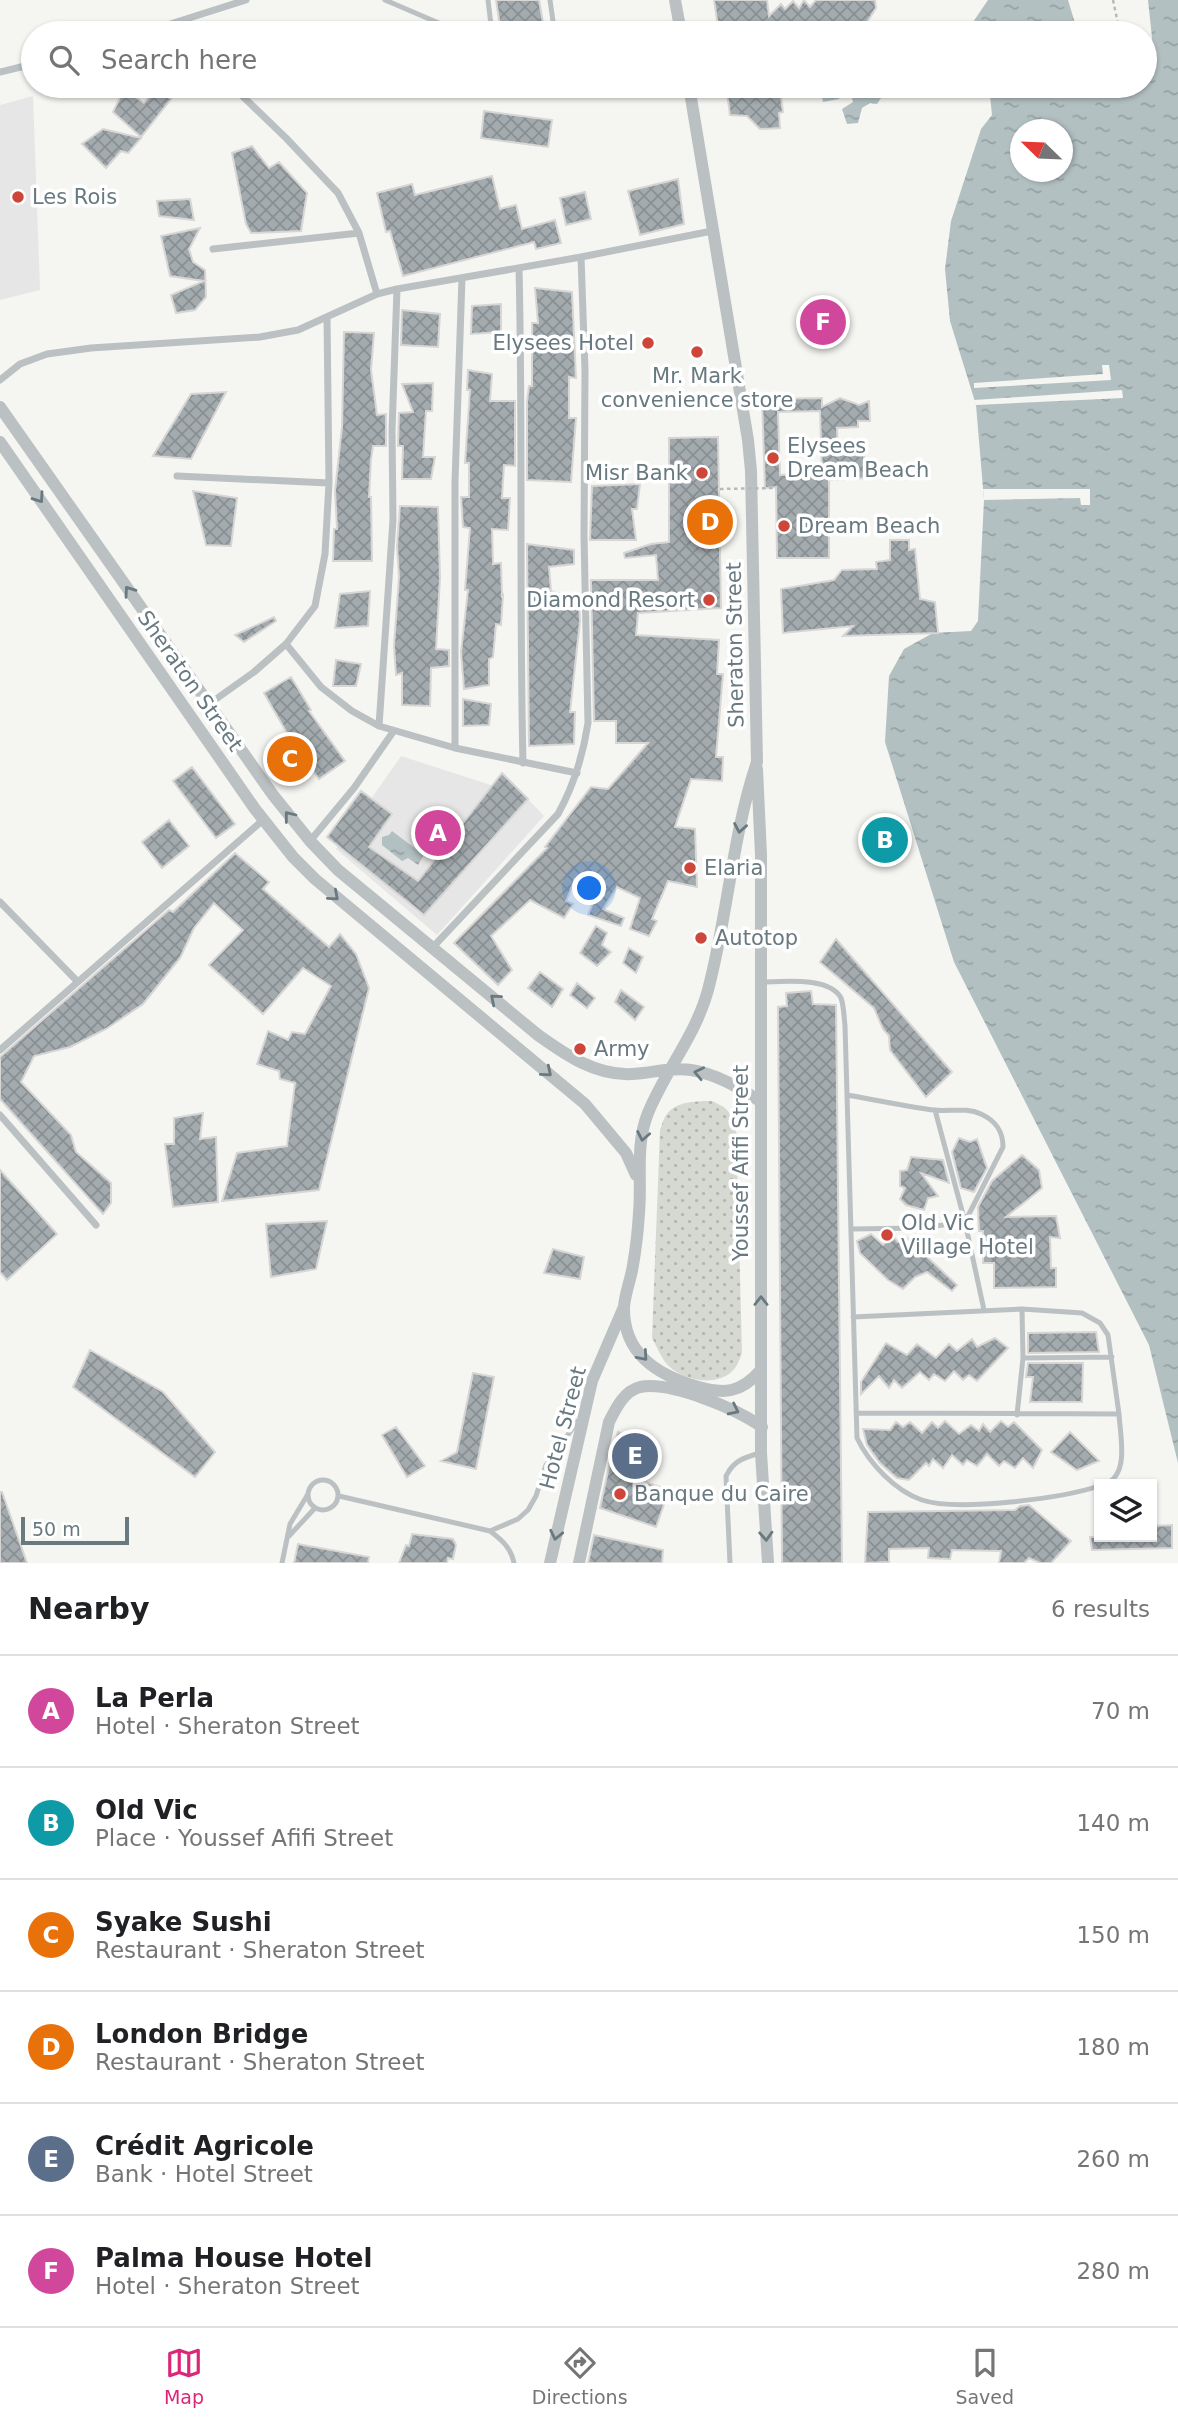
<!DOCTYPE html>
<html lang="en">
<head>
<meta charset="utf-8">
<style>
	:root { --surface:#fff; --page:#f2f2f2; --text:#202124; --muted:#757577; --line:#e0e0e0; --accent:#db2777 }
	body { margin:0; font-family:"DejaVu Sans",sans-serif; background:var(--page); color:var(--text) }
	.controls { position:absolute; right:21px; bottom:21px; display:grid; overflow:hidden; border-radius:0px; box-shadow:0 2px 5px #0004 }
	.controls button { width:63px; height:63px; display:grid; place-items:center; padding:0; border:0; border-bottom:2px solid var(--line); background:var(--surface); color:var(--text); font:35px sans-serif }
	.compass { position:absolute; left:1010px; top:119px; width:63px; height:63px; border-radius:50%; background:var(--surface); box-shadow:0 2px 5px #0004; rotate:293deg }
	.scale { position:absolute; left:21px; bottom:18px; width:108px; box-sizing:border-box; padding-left:7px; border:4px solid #687980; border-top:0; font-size:19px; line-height:24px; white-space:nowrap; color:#687980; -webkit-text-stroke:5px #fff; paint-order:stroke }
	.you { position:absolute; left:590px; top:889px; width:24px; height:24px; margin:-18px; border:5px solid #fff; border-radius:50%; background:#1a73e8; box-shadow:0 0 0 10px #1a73e833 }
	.badge { display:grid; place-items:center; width:46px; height:46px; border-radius:50%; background:var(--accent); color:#fff; font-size:23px; font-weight:700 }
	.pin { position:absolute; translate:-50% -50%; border:4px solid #fff; box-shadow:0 2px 7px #0006 }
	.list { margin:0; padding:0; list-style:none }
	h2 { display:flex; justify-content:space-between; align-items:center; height:91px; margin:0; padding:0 28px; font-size:30px }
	h2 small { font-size:23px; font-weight:400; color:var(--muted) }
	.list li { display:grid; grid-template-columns:46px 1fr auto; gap:21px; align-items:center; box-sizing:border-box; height:112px; padding:0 28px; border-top:2px solid var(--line) }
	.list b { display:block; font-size:26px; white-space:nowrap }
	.list p { margin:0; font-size:23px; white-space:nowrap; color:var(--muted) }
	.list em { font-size:23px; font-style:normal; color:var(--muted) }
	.icon { flex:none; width:38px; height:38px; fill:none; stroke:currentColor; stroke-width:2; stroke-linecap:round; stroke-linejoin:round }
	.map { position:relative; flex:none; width:1178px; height:1563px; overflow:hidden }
	.search { position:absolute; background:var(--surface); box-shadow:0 2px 5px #0004; left:21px; right:21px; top:21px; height:77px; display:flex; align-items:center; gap:18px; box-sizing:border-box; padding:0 24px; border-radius:38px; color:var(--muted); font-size:26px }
	.sheet { height:763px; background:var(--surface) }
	nav { display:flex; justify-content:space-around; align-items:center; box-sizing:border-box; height:98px; border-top:2px solid var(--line); background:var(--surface); font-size:19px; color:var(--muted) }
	nav a { display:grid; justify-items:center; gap:4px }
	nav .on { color:var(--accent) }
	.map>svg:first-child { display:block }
	.built { fill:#e6e6e6 }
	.park { fill:url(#park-dots) }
	.water { fill:url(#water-ripples); fill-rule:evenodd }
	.pier { fill:#f5f5f2 }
	.building { fill:url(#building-cross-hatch); stroke:#d7d6d5; stroke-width:2; fill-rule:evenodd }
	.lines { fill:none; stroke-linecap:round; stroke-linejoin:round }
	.path { stroke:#b5b9ba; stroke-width:2.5; stroke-dasharray:3.5 3.5; stroke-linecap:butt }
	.service { stroke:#bbc0c2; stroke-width:5 }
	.minor { stroke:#bbc0c2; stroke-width:7 }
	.tertiary { stroke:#bbc0c2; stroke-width:12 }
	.path-bridge { stroke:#b5b9ba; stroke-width:2.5; stroke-dasharray:3.5 3.5; stroke-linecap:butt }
	.oneway { stroke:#687980 }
	.poi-dot { fill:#ce4639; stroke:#fff; stroke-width:2.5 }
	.labels { text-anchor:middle; stroke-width:7; stroke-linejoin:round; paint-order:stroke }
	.poi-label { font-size:21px; fill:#687980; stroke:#fff; text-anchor:start }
	.street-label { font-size:21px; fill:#687980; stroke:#fff }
</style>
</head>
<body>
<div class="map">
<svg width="1178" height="1563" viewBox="0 0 1178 1563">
	<defs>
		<pattern id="park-dots" width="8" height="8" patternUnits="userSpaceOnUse" patternTransform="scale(1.75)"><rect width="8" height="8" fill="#d6d9d2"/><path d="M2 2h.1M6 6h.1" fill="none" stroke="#b1b5b0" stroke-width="1.8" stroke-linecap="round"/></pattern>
		<pattern id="water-ripples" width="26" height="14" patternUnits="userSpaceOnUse" patternTransform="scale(1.75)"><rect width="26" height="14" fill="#b3c0c2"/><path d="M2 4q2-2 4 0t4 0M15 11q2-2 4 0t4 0" fill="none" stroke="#95a1a3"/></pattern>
		<pattern id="building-cross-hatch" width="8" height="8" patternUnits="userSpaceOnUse" patternTransform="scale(1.75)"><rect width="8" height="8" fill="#a3abaf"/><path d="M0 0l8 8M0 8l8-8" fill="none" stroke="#899094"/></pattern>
	</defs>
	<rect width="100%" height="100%" fill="#f5f5f2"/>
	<path class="built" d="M33,96L40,290L0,300V105Z
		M401,756L525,796L544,816L437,935L336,849Z"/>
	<path class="park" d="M712,1101L724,1107L736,1120L742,1353C740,1358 738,1364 735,1368C719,1389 680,1381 665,1362C660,1355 656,1345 652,1338L660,1130C662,1126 663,1118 667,1114C676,1101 698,1101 712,1101Z"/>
	<path class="water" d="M988,0H1068L1078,33H971L973,22Z
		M1148,0H1178V1463L1149,1345L954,962L885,742L889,676L904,649L933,633L971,631L978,621L984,500L976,405L950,321L945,269L951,221L981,129L992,115L989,86H1145V71L1153,64V47ZM1020,130H1062V172H1020Z
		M820,86H877L876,90L883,95L877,104L870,103L862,108L858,123L847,124L842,109L853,102L850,90L842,89L839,99L823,102Z
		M392,831L424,855L418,865L408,858L402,861L382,845V837L389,835Z"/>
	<path class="pier" d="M1102,365H1109L1111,380L974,388V383L1103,374Z
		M1122,390L1123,398L976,405L974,400Z
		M983,489H1090V505H1081L1080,498L984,500Z"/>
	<path class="building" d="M496,0H539L544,28L501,33Z
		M714,0H767L769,16L781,4L785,9L793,1L799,8L804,0L810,7L816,0H875L876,8L860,33H719Z
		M726,86H783L784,96L781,97L783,112L779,113L780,128L760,129L747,116L730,115Z
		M124,89L144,103L155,90L171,99L141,137L113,112Z
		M484,111L552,120L548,147L481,138Z
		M103,129L141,138L128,153L121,151L106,168L82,144Z
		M252,146L269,168L279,162L307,193L301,231L251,233L246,224L232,153Z
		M492,176L500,209L516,205L522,229L555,220L561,243L536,249L534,242L403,276L390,231L386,232L377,193L412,184L415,195Z
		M678,179L684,224L640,235L628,191Z
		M585,192L591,219L566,225L560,198Z
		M190,199L194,220L159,216L157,201Z
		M200,228L189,249L193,262L205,270L206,297L195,310L176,313L171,295L204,281L170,276L161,236Z
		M535,288L572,292L576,378L569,377V418H576L571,482L527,480V401L529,386H532V323H538Z
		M501,304V332L471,334L472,306Z
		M402,310L440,314L438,347L401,345Z
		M344,332L374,333L371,370L377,415L386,414V446H373L371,459L369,497H371L372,561H333L334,529H337L335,491L342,427Z
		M468,370L492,374L490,401H515V466L504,465L502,498H510L508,530L492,529L493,564L501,563L502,596L503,595L501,625L496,624L493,657L489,659V685L464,689L461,652L468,590H465L470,528L463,527L461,497H469V463H465L470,390H467Z
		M433,383L432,411H426L423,457H435L431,479H402L403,446H398L399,413L413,412L402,384Z
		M226,392L191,459L153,456L191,394Z
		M822,398V407L840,398L859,405L869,401L870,421H858V427L837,428L838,455L864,454L865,478L829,480V558H777L776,487L765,488L762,399ZM820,411L822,474L780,475L778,412Z
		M718,437L721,608L638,613L636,635L719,640L717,674H723L716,757H723L722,781L691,779L675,827L695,829L697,887L668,881L652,919L657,921L649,936L630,929L640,898L617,887L603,909L624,918L621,926L588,915L599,888L575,879L566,901L573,904L564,918L530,900L491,936L512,970L498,985L454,943L547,848L545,847L591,787L608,789L648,743H616V721H594L591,580H658L656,555L625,558L624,553L651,544L669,542V438Z
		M640,484L637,509H632L636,540H590L592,486Z
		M193,491L237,498L231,546L206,545Z
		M400,506L438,507L440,578L436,649L449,650V666L431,668L430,706L402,705V673L396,675L394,646L399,577L397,546Z
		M890,540H909V550L915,549L920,599L935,602L938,633L843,636L853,626L783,633L781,589L834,580L842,570L877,569L876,562L890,560Z
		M527,544L574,550V564L549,567L551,591L579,600L580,621L570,712H575L574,744L529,746Z
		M370,591L368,626L335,628L340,594Z
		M274,617L276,621L244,642L235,635Z
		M336,660L361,664L356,686H333Z
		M291,677L311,710L309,711L345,761L319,779L291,740L264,693Z
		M463,699L491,704L489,725L463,726Z
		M192,767L235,824L216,838L173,781Z
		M502,773L528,799L424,915L327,837L361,791L392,814L369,847L418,881Z
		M169,820L189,846L162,868L142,842Z
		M235,853L269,882L263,889L329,947L340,934L356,954L369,988L319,1190L222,1201L237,1153L287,1146L295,1083L280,1079L279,1071L257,1064L268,1031L288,1040L292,1032L305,1034L331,986L303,968L263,1014L209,965L243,930L214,903L194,928L180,958L143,1004L106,1029L70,1047L34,1056L21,1082L71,1135L76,1152L111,1183V1203L103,1214L0,1099V1057L169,910L173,912Z
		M596,926L607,933L602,945L611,952L597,966L580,953Z
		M836,939L952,1072L926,1097L890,1050L889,1036L883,1029L874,1008L820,962Z
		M629,948L643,957L636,973L623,963Z
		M540,972L563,989L552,1007L528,988Z
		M577,983L595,998L587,1008L570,995Z
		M621,990L644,1007L635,1020L615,1002Z
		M811,991L813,1004L836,1005L842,1563H782L778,1007L787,1006L786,993Z
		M203,1113L200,1139L216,1137L218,1202L173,1207L165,1144H174V1118Z
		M959,1138L970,1142L977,1139L987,1168L974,1192L961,1188L952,1152Z
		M1022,1155L1039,1170L1042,1188L1006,1217L1056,1216L1060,1238L1050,1237L1051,1268H1056V1287L994,1288V1263H983V1231H979L978,1207L992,1181Z
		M911,1157L943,1160L949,1183L921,1173L938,1196L928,1198L924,1210L906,1205L900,1199L905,1188L900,1186V1171L907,1170Z
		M0,1170L57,1234L7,1280L0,1272Z
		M327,1221L316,1269L271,1277L266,1224Z
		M871,1234L883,1245L893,1236L898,1242L905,1236L957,1285L952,1291L927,1272L915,1277L903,1289L888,1280L860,1253L857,1241Z
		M553,1249L584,1257L580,1279L544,1273Z
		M1096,1332L1099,1352L1028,1353V1333Z
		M995,1338L1008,1348L977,1381L969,1375L963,1380L954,1371L945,1381L934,1374L929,1380L920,1372L902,1388L894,1380L889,1388L879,1376L861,1394V1382L886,1343L907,1355L917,1344L936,1358L949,1344L957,1351L972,1339L977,1347Z
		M90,1350L163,1392L215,1452L195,1477L73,1387Z
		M1028,1363H1083L1082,1402H1030L1033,1377H1026Z
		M473,1373L494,1377L476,1469L441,1461L457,1452Z
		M945,1421L959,1434L971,1425L979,1431L983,1424L990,1432L1001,1421L1008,1427L1014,1422L1042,1450L1033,1468L1023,1458L1015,1468L1004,1461L999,1466L987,1454L977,1466L967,1460L963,1465L952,1455L943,1468L933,1459L929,1466L926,1463L909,1480L897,1478L880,1463L867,1445L863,1429L890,1430L896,1422L903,1427L910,1422L922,1433L932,1422L938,1428Z
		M396,1427L425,1466L407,1477L382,1435Z
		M618,1432L652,1444L640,1480L669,1490L656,1527L600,1508L612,1452Z
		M1070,1432L1099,1461L1077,1470L1051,1452Z
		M0,1492H2L27,1563H0Z
		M1029,1505L1071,1541L1051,1563H1040L1029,1558L1024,1563H999L1001,1551L952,1550L950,1559L928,1558L929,1548L889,1549V1562L865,1563L868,1512L1015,1510L1020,1506Z
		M1172,1525V1548L1092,1550L1090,1537H1152V1526Z
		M412,1534L453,1539L456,1545L453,1559L448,1558L447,1563H399L406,1545L409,1546Z
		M594,1535L663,1550L662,1563H588Z
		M298,1544L369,1557L368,1563H294Z"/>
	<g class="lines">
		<path class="path" d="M1113,0L1120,33"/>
		<path class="service" d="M385,0L462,33
			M488,0L491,25
			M550,0L554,28
			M761,982C782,982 829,976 841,998C844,1006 844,1018 845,1026L857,1438C869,1463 895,1491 922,1500C958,1512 1063,1498 1099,1486
			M847,1095C875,1100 904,1106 933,1110C949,1112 966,1107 981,1114C996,1121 1003,1131 1003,1147L965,1222
			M935,1110L965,1222L984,1310
			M851,1229L921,1228L965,1222
			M853,1317L1022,1309L1082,1313L1100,1323L1108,1335L1119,1414L856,1413
			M1023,1358L1112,1357
			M1017,1415L1023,1358L1022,1309
			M308 1495a15 15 0 1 1 30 0a15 15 0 1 1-30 0Z
			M1105,1484C1130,1475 1120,1435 1119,1414
			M339,1496L490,1531C502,1540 511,1548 514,1563
			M490,1531L518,1519L528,1510L536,1496L546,1465L578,1421
			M289,1536L315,1508
			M282,1563L290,1524L308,1494
			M730,1563L726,1476C734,1460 745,1457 761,1453"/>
		<path class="minor" d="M172,24L181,33
			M142,33L246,0
			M0,72L33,64
			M232,86L286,138L338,193L359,233L377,294
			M213,249L359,233
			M519,268C523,433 519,598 523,763
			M0,380L20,364L47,354L91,348L260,337L298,330L377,294L397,289L581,257L712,231
			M177,476L329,483
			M286,644L321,687L352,711L379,726L455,748L577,773
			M209,704L254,672L286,644L315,606L325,554L329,483L327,318
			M379,726L393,520L392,430L397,289
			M455,748V481L462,278
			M310,841L354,788L393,732
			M0,902L77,981
			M433,947L558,814C574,785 583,756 588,723L584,536L585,370L581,257
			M0,1050L263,820
			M0,1115L96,1225"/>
		<path class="tertiary" d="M675,0L681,33
			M689,86L748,440L751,471L757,762C732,836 728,915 708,990C696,1035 665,1071 648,1113C635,1145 642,1179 639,1213C638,1230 636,1248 633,1265C631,1279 625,1293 624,1307C623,1353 656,1374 695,1386C724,1395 741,1393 761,1370
			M0,407L273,795L310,841L338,870L538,1035C566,1055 596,1076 632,1074C652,1073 671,1067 691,1070C717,1074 739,1088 760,1101
			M0,442L255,809L293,857L315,879L585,1104L626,1153L636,1175
			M757,769L761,855V1453L768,1563
			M550,1563L592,1381L623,1309
			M579,1563L609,1422C616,1408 624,1391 640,1387C671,1381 737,1409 762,1427"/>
		<path class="path-bridge" d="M720,489L773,488"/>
	</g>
	<defs><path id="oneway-chevron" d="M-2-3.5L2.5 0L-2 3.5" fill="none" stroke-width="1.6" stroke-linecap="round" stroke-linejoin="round" transform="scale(1.75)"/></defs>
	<g class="oneway">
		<use href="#oneway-chevron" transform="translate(39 498) rotate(55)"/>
		<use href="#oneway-chevron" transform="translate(129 591) rotate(-125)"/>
		<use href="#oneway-chevron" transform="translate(289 816) rotate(-128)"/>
		<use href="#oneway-chevron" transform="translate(740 828) rotate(100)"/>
		<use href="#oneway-chevron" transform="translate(334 896) rotate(41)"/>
		<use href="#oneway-chevron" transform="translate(495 999) rotate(-140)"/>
		<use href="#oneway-chevron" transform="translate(547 1072) rotate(40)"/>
		<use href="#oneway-chevron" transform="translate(699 1073) rotate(-168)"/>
		<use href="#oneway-chevron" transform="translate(643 1136) rotate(101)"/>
		<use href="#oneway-chevron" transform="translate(761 1301) rotate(-90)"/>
		<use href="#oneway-chevron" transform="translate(643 1356) rotate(49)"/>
		<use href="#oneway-chevron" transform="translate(734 1410) rotate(26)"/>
		<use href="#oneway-chevron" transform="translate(556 1535) rotate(102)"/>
		<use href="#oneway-chevron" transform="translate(766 1536) rotate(87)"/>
	</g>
	<g class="poi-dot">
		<circle cx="18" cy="197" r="7"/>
		<circle cx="648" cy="343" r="7"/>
		<circle cx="697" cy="352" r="7"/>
		<circle cx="773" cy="458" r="7"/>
		<circle cx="702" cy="473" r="7"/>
		<circle cx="784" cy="526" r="7"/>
		<circle cx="709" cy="600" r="7"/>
		<circle cx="690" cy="868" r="7"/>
		<circle cx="701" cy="938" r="7"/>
		<circle cx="580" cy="1049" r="7"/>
		<circle cx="887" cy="1235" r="7"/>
		<circle cx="620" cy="1494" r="7"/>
	</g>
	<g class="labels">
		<g class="poi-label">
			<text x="32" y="204">Les Rois</text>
			<text x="634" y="350" text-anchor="end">Elysees Hotel</text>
			<text x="697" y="383" text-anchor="middle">Mr. Mark<tspan x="697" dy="24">convenience store</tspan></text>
			<text x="787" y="453">Elysees<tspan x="787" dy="24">Dream Beach</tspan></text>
			<text x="688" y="480" text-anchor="end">Misr Bank</text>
			<text x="798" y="533">Dream Beach</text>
			<text x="695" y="607" text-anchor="end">Diamond Resort</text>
			<text x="704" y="875">Elaria</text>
			<text x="715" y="945">Autotop</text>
			<text x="594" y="1056">Army</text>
			<text x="901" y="1230">Old Vic<tspan x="901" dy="24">Village Hotel</tspan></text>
			<text x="634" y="1501">Banque du Caire</text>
		</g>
		<g class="street-label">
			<text transform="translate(735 645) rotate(-91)" y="7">Sheraton Street</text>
			<text transform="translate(190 681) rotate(55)" y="7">Sheraton Street</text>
			<text transform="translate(741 1163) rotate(-90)" y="7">Youssef Afifi Street</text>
			<text transform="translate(563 1428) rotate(-75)" y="7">Hotel Street</text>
		</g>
	</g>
</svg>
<div class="controls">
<button><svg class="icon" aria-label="layers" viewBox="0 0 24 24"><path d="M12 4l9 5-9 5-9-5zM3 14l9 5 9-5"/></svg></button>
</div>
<svg class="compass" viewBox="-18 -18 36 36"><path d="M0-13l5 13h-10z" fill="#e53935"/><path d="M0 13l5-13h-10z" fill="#757577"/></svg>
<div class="scale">50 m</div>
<div class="you"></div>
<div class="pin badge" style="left:438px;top:833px;background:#d1479c">A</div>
<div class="pin badge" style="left:885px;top:840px;background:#0f9aa8">B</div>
<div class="pin badge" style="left:290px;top:759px;background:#e8710a">C</div>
<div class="pin badge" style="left:710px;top:522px;background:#e8710a">D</div>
<div class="pin badge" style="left:635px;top:1456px;background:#5c6f8a">E</div>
<div class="pin badge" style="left:823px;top:322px;background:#d1479c">F</div>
<div class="search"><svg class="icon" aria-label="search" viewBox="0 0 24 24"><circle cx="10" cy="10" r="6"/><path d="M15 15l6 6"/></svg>Search here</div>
</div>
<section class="sheet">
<h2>Nearby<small>6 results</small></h2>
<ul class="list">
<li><span class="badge" style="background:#d1479c">A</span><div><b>La Perla</b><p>Hotel · Sheraton Street</p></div><em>70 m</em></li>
<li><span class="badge" style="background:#0f9aa8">B</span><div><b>Old Vic</b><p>Place · Youssef Afifi Street</p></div><em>140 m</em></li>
<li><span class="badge" style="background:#e8710a">C</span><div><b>Syake Sushi</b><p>Restaurant · Sheraton Street</p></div><em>150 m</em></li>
<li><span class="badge" style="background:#e8710a">D</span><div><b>London Bridge</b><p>Restaurant · Sheraton Street</p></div><em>180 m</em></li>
<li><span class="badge" style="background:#5c6f8a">E</span><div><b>Crédit Agricole</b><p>Bank · Hotel Street</p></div><em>260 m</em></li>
<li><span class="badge" style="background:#d1479c">F</span><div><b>Palma House Hotel</b><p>Hotel · Sheraton Street</p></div><em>280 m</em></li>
</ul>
</section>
<nav>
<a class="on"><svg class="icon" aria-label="map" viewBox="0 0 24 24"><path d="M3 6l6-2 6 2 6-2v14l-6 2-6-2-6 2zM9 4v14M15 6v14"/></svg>Map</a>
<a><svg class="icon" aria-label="directions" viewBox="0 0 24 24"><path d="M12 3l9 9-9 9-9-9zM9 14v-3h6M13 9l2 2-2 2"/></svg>Directions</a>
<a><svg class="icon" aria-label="saved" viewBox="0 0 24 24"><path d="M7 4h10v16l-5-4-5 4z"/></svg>Saved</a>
</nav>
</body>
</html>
